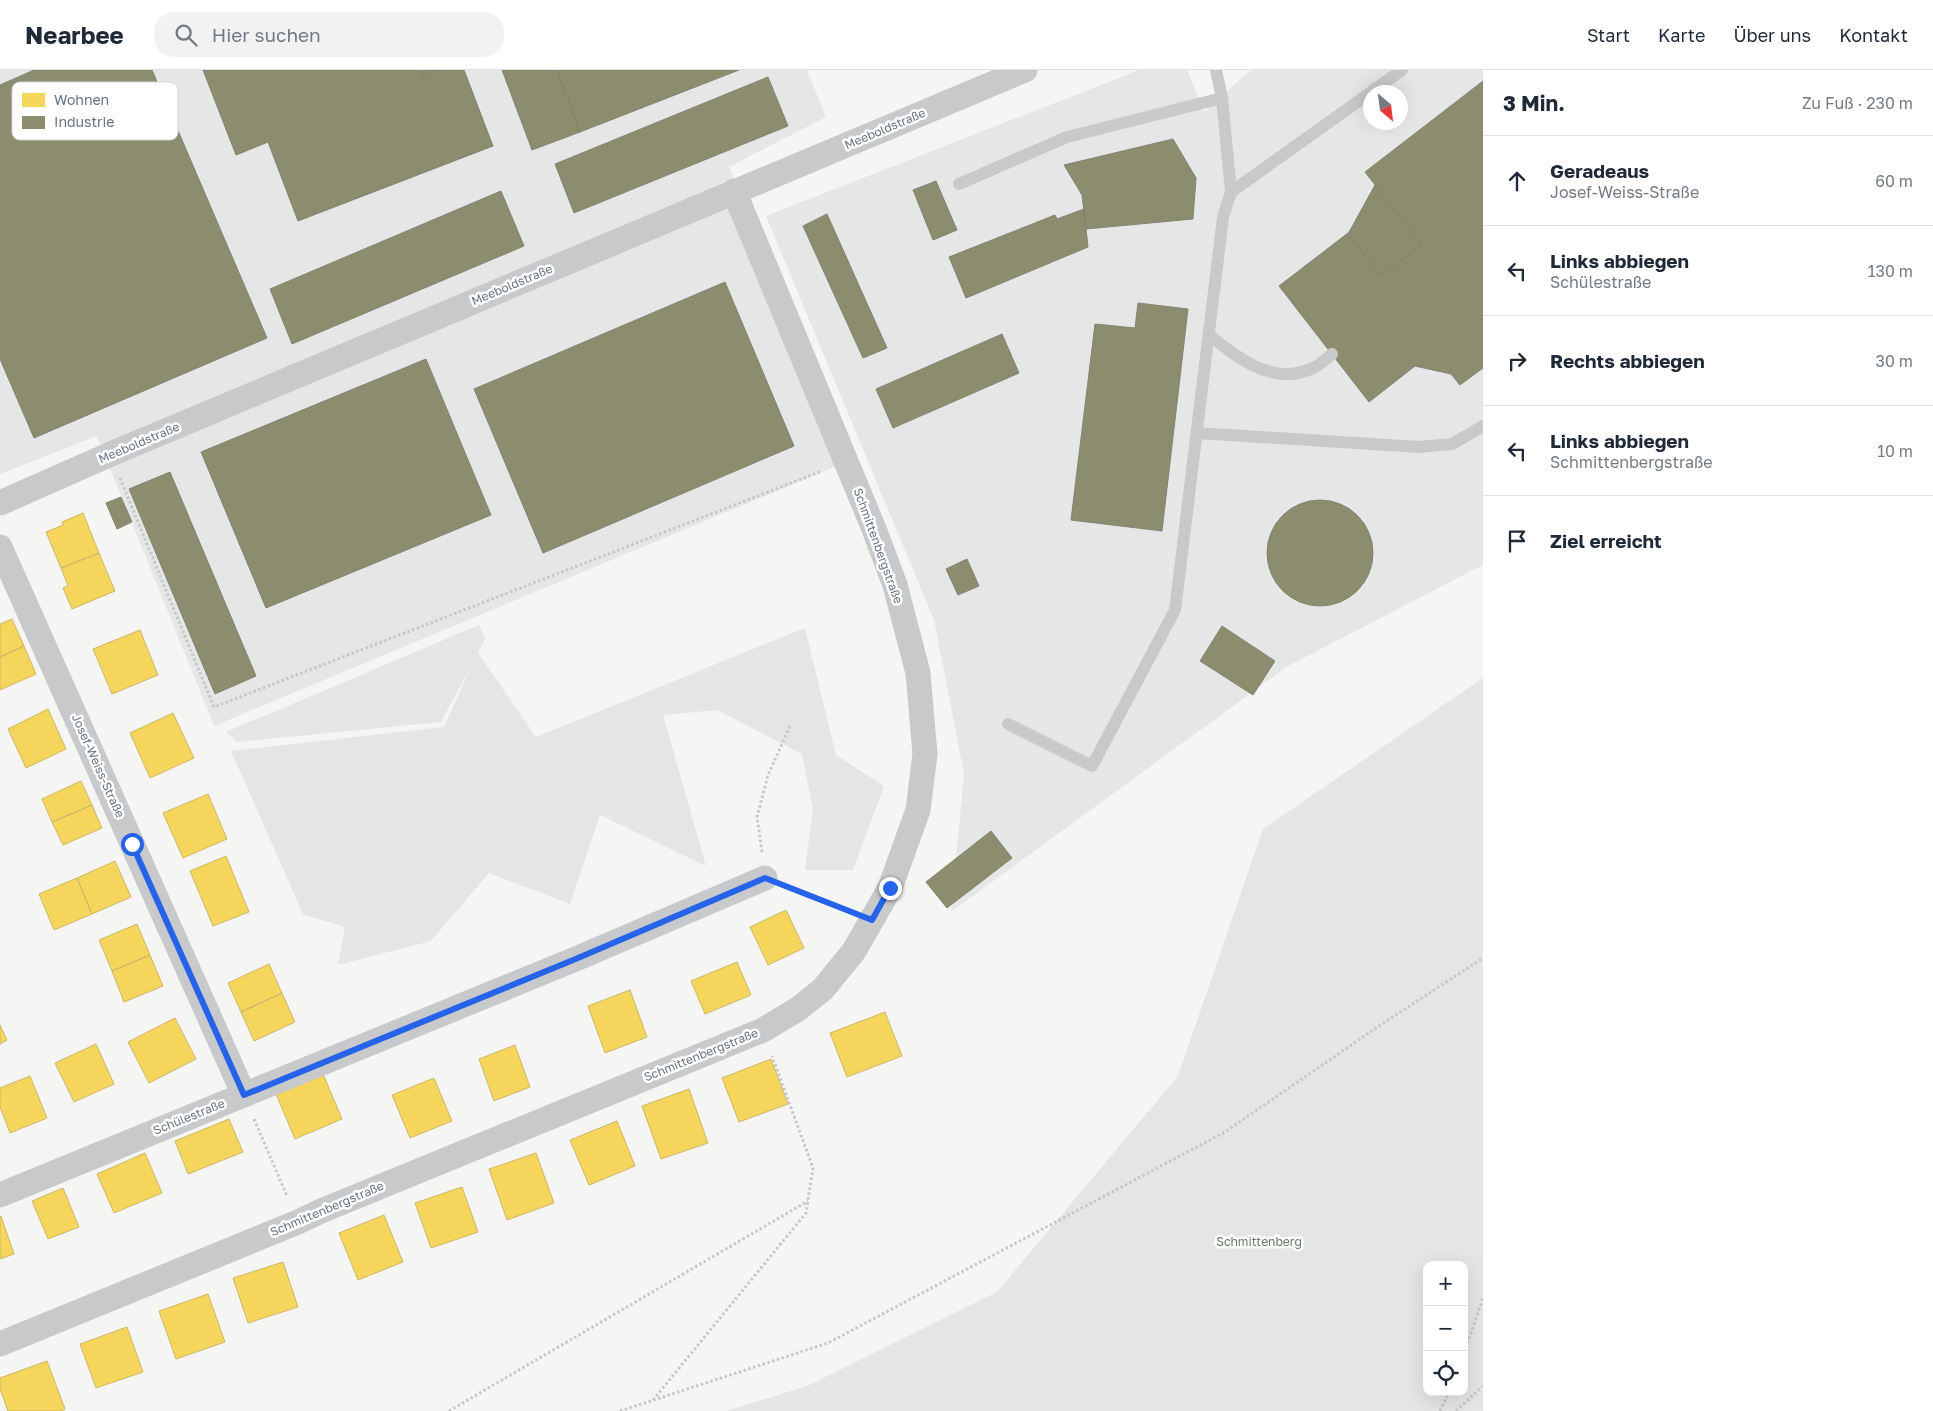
<!DOCTYPE html>
<html lang="de">
<head>
<meta charset="utf-8">
<style>
	:root { --surface:#fff; --page:#f2f2f3; --text:#1f2937; --muted:#747a83; --line:#e0e1e3 }
	body { margin:0; font-family:"Golos Text",sans-serif; background:var(--page); color:var(--text) }
	.controls { position:absolute; right:15px; bottom:15px; display:grid; overflow:hidden; border-radius:10px; box-shadow:0 5px 20px #0002 }
	.controls button { width:45px; height:45px; display:grid; place-items:center; padding:0; border:0; border-bottom:1px solid var(--line); background:var(--surface); color:var(--text); font:25px sans-serif }
	.compass { position:absolute; left:1363px; top:15px; width:45px; height:45px; border-radius:50%; background:var(--surface); box-shadow:0 5px 20px #0002; rotate:152deg }
	.stop { position:absolute; width:15px; height:15px; margin:-11px; border:4px solid #2563eb; border-radius:50%; background:#fff }
	.stop.end { background:#2563eb; border-color:#fff; box-shadow:0 1px 5px #0008 }
	.list { margin:0; padding:0; list-style:none }
	h2 { display:flex; justify-content:space-between; align-items:center; height:65px; margin:0; padding:0 20px; font-size:21px }
	h2 small { font-size:16px; font-weight:400; color:var(--muted) }
	.list li { display:grid; grid-template-columns:32px 1fr auto; gap:15px; align-items:center; box-sizing:border-box; height:90px; padding:0 20px; border-top:1px solid var(--line) }
	.list b { display:block; font-size:19px; white-space:nowrap }
	.list p { margin:0; font-size:16px; white-space:nowrap; color:var(--muted) }
	.list em { font-size:16px; font-style:normal; color:var(--muted) }
	.icon { flex:none; width:28px; height:28px; fill:none; stroke:currentColor; stroke-width:2; stroke-linecap:round; stroke-linejoin:round }
	.map { position:relative; flex:none; width:1483px; height:1341px; overflow:hidden }
	header { display:flex; align-items:center; gap:30px; box-sizing:border-box; height:70px; padding:0 25px; background:var(--surface); border-bottom:1px solid var(--line) }
	header strong { font-size:24px }
	nav { display:flex; gap:28px; margin-inline-start:auto; font-size:18px }
	.search { width:350px; height:45px; background:var(--page); display:flex; align-items:center; gap:12px; box-sizing:border-box; padding:0 18px; border-radius:20px; color:var(--muted); font-size:19px }
	main { display:flex }
	aside { flex:1; background:var(--surface) }
	.map>svg:first-child { display:block }
	.built { fill:#e5e7e7; fill-rule:evenodd }
	.green { fill:#e3e6e2; fill-rule:evenodd }
	.homes { fill:#f6d55c; stroke:#ccb767 }
	.industry { fill:#8c8c6e; stroke:#828474 }
	.lines { fill:none; stroke-linecap:round; stroke-linejoin:round }
	.path { stroke:#c6c7c8; stroke-width:3; stroke-dasharray:2.5 2.5; stroke-linecap:butt }
	.lane { stroke:#c8c9ca; stroke-width:12 }
	.street { stroke:#c8c9ca; stroke-width:25 }
	.route { stroke:#2563eb; stroke-width:6 }
	.labels { text-anchor:middle; stroke-width:5; stroke-linejoin:round; paint-order:stroke }
	.street-label { font-size:12px; fill:#697281; stroke:#fff }
	.park-label { font-size:12px; fill:#687967; stroke:#fff }
	.key { fill:#fff; stroke:#d2d5d9; stroke-width:1 }
	.key-label { font-size:14px; fill:#697281 }
</style>
</head>
<body>
<header>
<strong>Nearbee</strong>
<div class="search"><svg class="icon" aria-label="search" viewBox="0 0 24 24"><circle cx="10" cy="10" r="6"/><path d="M15 15l6 6"/></svg>Hier suchen</div>
<nav><a>Start</a><a>Karte</a><a>Über uns</a><a>Kontakt</a></nav>
</header>
<main>
<div class="map">
<svg width="1483" height="1341" viewBox="0 0 1483 1341">
	<rect width="100%" height="100%" fill="#f5f5f4"/>
	<path class="built" d="M0,0H807L826,47L729,97L851,390L214,656L97,366L0,404Z
		M1139,0H1187L1204,41L1251,0H1483V495L1288,596L951,842L964,704L934,550L766,146ZM1370,22H1400V52H1370Z"/>
	<path class="green" d="M479,555L485,569L478,583L536,667L805,558L836,685L884,716L853,800H805L813,739L802,684L717,640L663,645L706,796L600,745L570,834L489,803L431,871L338,895L345,857L303,844L231,681L444,657L472,594L441,652L237,672L226,662Z
		M1483,608V1341H726L807,1316L997,1222L1178,1006L1263,759ZM1427,1195H1464V1322H1427Z"/>
	<path class="homes" d="M83,443L99,483L61,498L46,462L63,455L62,452Z
		M99,483L115,521L72,539L63,518L68,516L61,498Z
		M12,549L24,576L0,587V554Z
		M140,560L158,605L112,624L93,579Z
		M24,576L36,604L0,620V587Z
		M48,639L66,679L26,698L8,659Z
		M173,643L194,688L150,708L130,663Z
		M81,711L92,735L52,752L42,729Z
		M208,724L227,769L183,788L163,743Z
		M92,735L102,758L63,775L52,752Z
		M226,786L249,842L213,856L190,801Z
		M115,791L131,827L92,844L77,808Z
		M77,808L92,844L54,860L39,824Z
		M786,840L804,878L768,895L750,857Z
		M137,854L150,885L112,901L99,870Z
		M150,885L163,916L124,932L112,901Z
		M737,892L751,925L705,944L691,911Z
		M269,894L282,923L241,942L228,913Z
		M630,920L647,967L605,983L588,936Z
		M282,923L295,952L254,971L241,942Z
		M885,942L902,986L847,1007L830,963Z
		M175,948L196,989L149,1013L128,972Z
		M0,955L7,970L0,974Z
		M96,974L114,1014L74,1032L55,993Z
		M515,975L530,1017L494,1031L479,989Z
		M771,989L788,1034L739,1052L722,1008Z
		M323,1004L342,1049L295,1069L276,1024Z
		M30,1006L47,1048L10,1063L0,1037V1018Z
		M434,1008L452,1051L410,1068L392,1025Z
		M689,1019L708,1073L661,1089L642,1036Z
		M229,1049L243,1082L188,1104L175,1071Z
		M617,1051L635,1096L589,1115L570,1070Z
		M145,1083L162,1123L114,1143L97,1104Z
		M536,1083L554,1133L507,1150L489,1099Z
		M462,1117L478,1162L431,1178L415,1133Z
		M63,1118L79,1157L48,1169L32,1131Z
		M384,1145L403,1192L358,1210L339,1163Z
		M1,1146L14,1184L0,1189V1147Z
		M283,1192L298,1237L248,1253L233,1208Z
		M208,1224L225,1272L176,1289L159,1241Z
		M127,1257L143,1302L96,1318L80,1274Z
		M47,1291L65,1339L61,1341H8L0,1319V1308Z"/>
	<path class="industry" d="M34,0H152L267,268L34,368L0,289V15Z
		M203,0H420L422,7L441,0H464L493,76L298,151L268,72L236,85Z
		M420,0H441L422,7Z
		M502,0H557L580,62L532,80Z
		M557,0H739L580,62Z
		M768,7L788,56L574,143L555,94Z
		M1483,11V298L1460,315L1451,304L1415,296L1369,332L1279,216L1348,163L1381,206L1422,175L1365,102Z
		M1173,69L1196,108L1193,149L1086,159L1082,125L1064,95Z
		M936,111L957,160L933,170L913,120Z
		M1375,115L1422,175L1381,206L1348,164Z
		M501,121L524,176L292,274L270,219Z
		M1084,139L1088,177L966,228L949,187L1055,145L1057,149Z
		M827,144L887,278L863,288L803,156Z
		M725,212L794,376L543,483L474,319Z
		M1138,233L1188,239L1162,461L1071,450L1095,254L1135,258Z
		M1002,264L1019,303L893,358L876,319Z
		M426,289L491,445L266,538L201,382Z
		M170,402L256,606L215,624L129,419Z
		M121,427L132,452L117,459L106,433Z
		M1267 483a53 53 0 1 1 106 0a53 53 0 1 1-106 0Z
		M967,489L979,516L958,525L946,499Z
		M1222,556L1275,591L1253,625L1200,591Z
		M991,761L1012,788L947,838L926,812Z"/>
	<g class="lines">
		<path class="path" d="M120,408L214,637L822,401
			M762,782L757,747L768,705L790,656
			M789,817L846,840
			M254,1049L287,1126
			M1464,1283L1483,1228
			M653,1330L806,1143L813,1098L772,986
			M449,1341L808,1131
			M620,1341L828,1273L1225,1062L1379,956L1483,888
			M1440,1341L1449,1322
			M1456,1341L1483,1316"/>
		<path class="lane" d="M1371,22L1402,0
			M1222,28L1231,122
			M959,114L1067,67L1222,28L1216,0
			M1209,265C1238,288 1274,317 1313,298C1320,295 1326,289 1332,284
			M1197,363L1419,377L1452,374L1483,356
			M1008,654L1092,696L1175,540L1223,147L1231,122L1370,23"/>
		<path class="street" d="M0,433L118,381L1025,0
			M0,477L244,1025
			M0,1125L578,888L765,808
			M0,1274L298,1152L321,1141L763,960L798,939L823,919L854,881L890,818L918,740L925,684L918,603L895,515L874,459L734,121"/>
	</g>
	<g class="lines">
		<path class="route" d="M132,774L244,1025L578,888L765,808L872,850L890,818"/>
	</g>
	<g class="labels">
		<g class="street-label">
			<text transform="translate(885 59) rotate(-23)" y="4">Meeboldstraße</text>
			<text transform="translate(512 215) rotate(-23)" y="4">Meeboldstraße</text>
			<text transform="translate(139 373) rotate(-23)" y="4">Meeboldstraße</text>
			<text transform="translate(878 476) rotate(70)" y="4">Schmittenbergstraße</text>
			<text transform="translate(98 696) rotate(66)" y="4">Josef-Weiss-Straße</text>
			<text transform="translate(701 985) rotate(-22)" y="4">Schmittenbergstraße</text>
			<text transform="translate(189 1047) rotate(-22)" y="4">Schülestraße</text>
			<text transform="translate(327 1139) rotate(-23)" y="4">Schmittenbergstraße</text>
		</g>
		<g class="park-label">
			<text x="1259" y="1176">Schmittenberg</text>
		</g>
	</g>
	<rect x="12" y="12" width="166" height="58" rx="8" class="key"/>
	<rect x="22" y="23" width="23" height="14" fill="#f6d55c"/>
	<rect x="22" y="46" width="23" height="13" fill="#8c8c6e"/>
	<g class="key-label">
		<text x="54" y="35">Wohnen</text>
		<text x="54" y="57">Industrie</text>
	</g>
</svg>
<div class="controls">
<button>+</button>
<button>−</button>
<button><svg class="icon" aria-label="locate" viewBox="0 0 24 24"><circle cx="12" cy="12" r="6"/><path d="M12 2v4M12 18v4M2 12h4M18 12h4"/></svg></button>
</div>
<svg class="compass" viewBox="-18 -18 36 36"><path d="M0-13l5 13h-10z" fill="#e53935"/><path d="M0 13l5-13h-10z" fill="#747a83"/></svg>
<div class="stop" style="left:132px;top:774px"></div>
<div class="stop end" style="left:890px;top:818px"></div>
</div>
<aside>
<h2>3 Min.<small>Zu Fuß · 230 m</small></h2>
<ul class="list">
<li><svg class="icon" aria-label="ahead" viewBox="0 0 24 24"><path d="M12 20V5M6 11l6-6 6 6"/></svg><div><b>Geradeaus</b><p>Josef-Weiss-Straße</p></div><em>60 m</em></li>
<li><svg class="icon" aria-label="left" viewBox="0 0 24 24"><path d="M17 20v-9H6M10 6l-5 5 5 5"/></svg><div><b>Links abbiegen</b><p>Schülestraße</p></div><em>130 m</em></li>
<li><svg class="icon" aria-label="right" viewBox="0 0 24 24"><path d="M7 20v-9h11M14 6l5 5-5 5"/></svg><div><b>Rechts abbiegen</b></div><em>30 m</em></li>
<li><svg class="icon" aria-label="left" viewBox="0 0 24 24"><path d="M17 20v-9H6M10 6l-5 5 5 5"/></svg><div><b>Links abbiegen</b><p>Schmittenbergstraße</p></div><em>10 m</em></li>
<li><svg class="icon" aria-label="arrive" viewBox="0 0 24 24"><path d="M6 21V4h12l-3 4 3 4H6"/></svg><div><b>Ziel erreicht</b></div></li>
</ul>
</aside>
</main>
</body>
</html>
